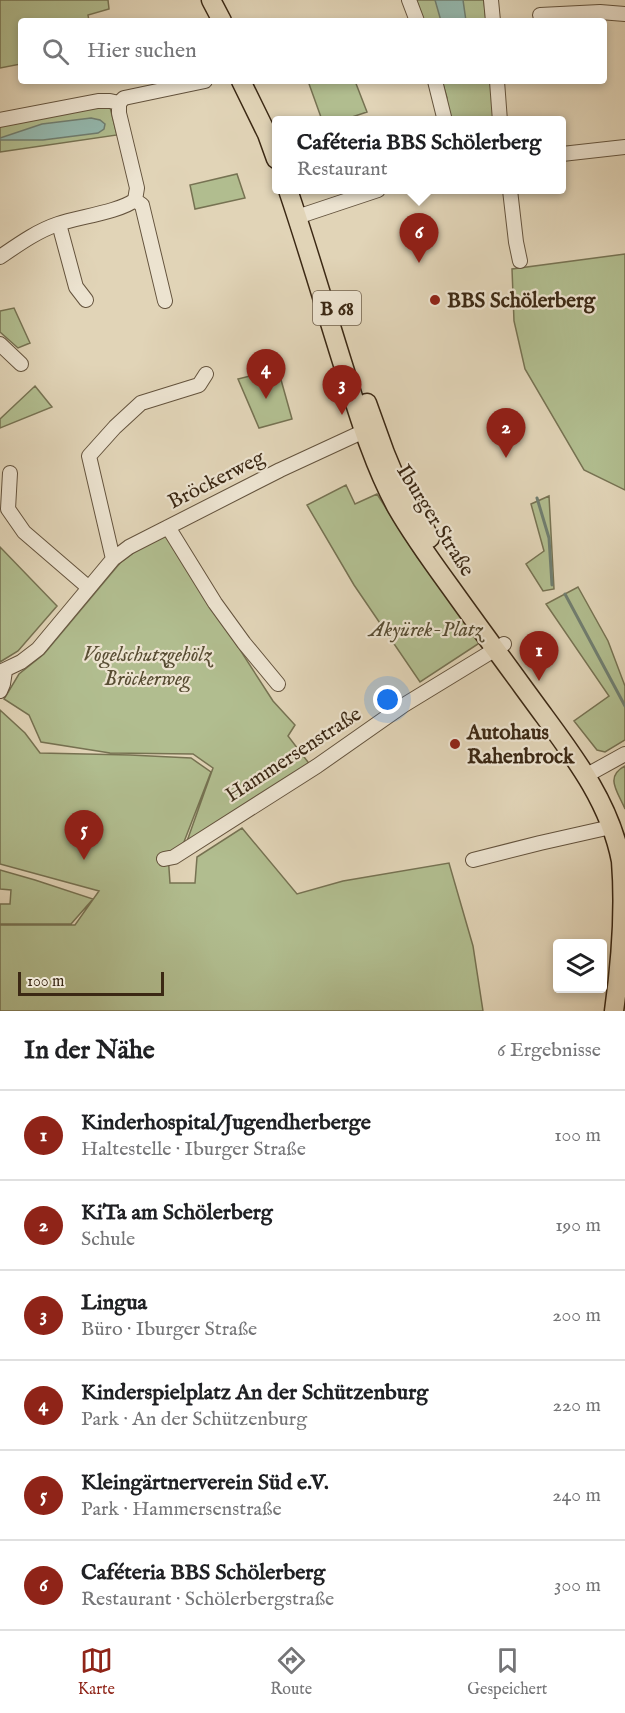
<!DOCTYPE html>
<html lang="de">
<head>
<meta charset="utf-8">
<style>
	:root { --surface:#fff; --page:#f6f6f6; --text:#202124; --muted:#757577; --line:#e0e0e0; --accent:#8f2418 }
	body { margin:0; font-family:"IM FELL English",serif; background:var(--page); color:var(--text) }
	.controls { position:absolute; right:18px; bottom:18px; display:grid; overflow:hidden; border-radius:6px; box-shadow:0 3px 9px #0003 }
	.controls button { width:54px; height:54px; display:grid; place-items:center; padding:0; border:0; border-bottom:2px solid var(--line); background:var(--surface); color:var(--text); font:30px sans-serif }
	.scale { position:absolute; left:18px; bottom:15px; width:146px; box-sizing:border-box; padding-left:6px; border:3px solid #3b2814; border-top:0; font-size:16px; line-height:21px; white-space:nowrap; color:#3b2814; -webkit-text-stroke:4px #ece3d0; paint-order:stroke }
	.you { position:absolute; left:388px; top:700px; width:21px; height:21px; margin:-15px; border:4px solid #fff; border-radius:50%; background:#1a73e8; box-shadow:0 0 0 9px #1a73e833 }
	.badge { display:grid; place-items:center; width:39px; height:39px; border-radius:50%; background:var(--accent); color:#fff; font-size:20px; font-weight:700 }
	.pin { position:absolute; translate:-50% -50px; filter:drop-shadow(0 2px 3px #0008) }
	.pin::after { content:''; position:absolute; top:32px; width:21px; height:18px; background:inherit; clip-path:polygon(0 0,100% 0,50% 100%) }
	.popup { position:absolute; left:272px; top:116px; width:294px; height:78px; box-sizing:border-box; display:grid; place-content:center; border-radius:6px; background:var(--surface); filter:drop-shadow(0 2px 4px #0005); font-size:20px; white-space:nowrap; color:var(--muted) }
	.popup b { font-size:22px; color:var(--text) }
	.popup::after { content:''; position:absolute; left:50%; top:100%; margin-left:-12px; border:12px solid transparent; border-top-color:var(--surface) }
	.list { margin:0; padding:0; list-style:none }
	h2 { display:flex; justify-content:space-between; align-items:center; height:78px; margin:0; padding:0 24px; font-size:26px }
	h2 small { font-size:20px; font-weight:400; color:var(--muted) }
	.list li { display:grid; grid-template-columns:39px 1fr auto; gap:18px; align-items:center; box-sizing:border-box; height:90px; padding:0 24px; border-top:2px solid var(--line) }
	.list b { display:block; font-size:22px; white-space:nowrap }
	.list p { margin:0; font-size:20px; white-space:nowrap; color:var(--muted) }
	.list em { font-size:20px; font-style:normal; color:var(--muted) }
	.icon { flex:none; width:33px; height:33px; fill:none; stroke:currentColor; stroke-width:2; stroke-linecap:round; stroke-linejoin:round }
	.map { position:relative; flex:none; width:625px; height:1011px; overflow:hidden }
	.search { position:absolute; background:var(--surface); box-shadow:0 3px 9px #0003; left:18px; right:18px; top:18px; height:66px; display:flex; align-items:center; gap:15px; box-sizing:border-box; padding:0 21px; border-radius:6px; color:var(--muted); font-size:22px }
	.sheet { height:618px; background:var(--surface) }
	nav { display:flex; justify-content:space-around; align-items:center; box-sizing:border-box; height:84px; border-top:2px solid var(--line); background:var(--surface); font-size:16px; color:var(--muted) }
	nav a { display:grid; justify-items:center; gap:3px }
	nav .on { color:var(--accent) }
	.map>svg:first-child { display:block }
	.green { fill:#b1bd8f; stroke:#767252; stroke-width:1.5 }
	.water { fill:#94b8ae; stroke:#707e70; stroke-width:1.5 }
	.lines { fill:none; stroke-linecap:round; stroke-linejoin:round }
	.stream { stroke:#707e70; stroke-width:3 }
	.minor-casing { stroke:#64533d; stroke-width:16 }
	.major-casing { stroke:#3b2814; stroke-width:21 }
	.minor { stroke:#ece3d0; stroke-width:14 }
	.major { stroke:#e1d4b7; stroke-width:18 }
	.poi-dot { fill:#8f2418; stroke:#ece3d0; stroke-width:2 }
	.labels { text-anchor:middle; stroke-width:4.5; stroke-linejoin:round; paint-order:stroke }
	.shield { fill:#ece3d0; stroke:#70604c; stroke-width:1.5 }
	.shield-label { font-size:20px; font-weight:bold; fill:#3b2814 }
	.poi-label { font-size:21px; font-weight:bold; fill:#3b2814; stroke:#ece3d0; text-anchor:start }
	.street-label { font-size:21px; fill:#3b2814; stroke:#ece3d0 }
	.park-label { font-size:21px; font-style:italic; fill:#584d33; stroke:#ece3d0 }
</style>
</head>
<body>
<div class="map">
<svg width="625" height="1011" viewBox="0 0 625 1011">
	<rect width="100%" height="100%" fill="#e1d4b7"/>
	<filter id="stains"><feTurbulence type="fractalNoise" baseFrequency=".00333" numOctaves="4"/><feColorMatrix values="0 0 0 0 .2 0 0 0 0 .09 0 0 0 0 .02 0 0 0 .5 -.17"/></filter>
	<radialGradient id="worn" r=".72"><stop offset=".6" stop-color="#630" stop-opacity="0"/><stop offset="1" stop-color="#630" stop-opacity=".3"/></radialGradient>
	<path class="green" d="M0,0H108L109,9L88,15L89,21H21V64L0,68Z
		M416,0H484L486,21H423Z
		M308,81H355L367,112L343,120H322Z
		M442,81H489L493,85L495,120H449L445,103L447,98Z
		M99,106L110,107L117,135L0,152V125Z
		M237,174L245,198L195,209L190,185Z
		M625,254V490L584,470L525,369L514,321L512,269Z
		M14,308L30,343L18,348L0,332V311Z
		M278,369L292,419L259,428L238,379Z
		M35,386L52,407L0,428V419Z
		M346,485L355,504L377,494L417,557L481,642L420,682L354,585L307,505Z
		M549,496L554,589L543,591L526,564L544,551L531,504Z
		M166,535L273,701L295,725L288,736L311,766L186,844L213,768L193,754L110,753L41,742L29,715L4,699L19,674L44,654L120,563L136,551Z
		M0,547L57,606L18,651L0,662Z
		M578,587L608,641L625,686V740L605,752L597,750L574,721L609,696L546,604Z
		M0,710L25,733L40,753L130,755L191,758L211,772L182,847L168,854L170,883H195L197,857L242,828L297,894L343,881L449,863L473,946L483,1011H0V925H75L99,891L0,864Z
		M625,766V809C618,792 604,777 625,766Z
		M0,870L35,880L93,899L71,924H0V904H10L11,890L0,889Z"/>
	<path class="water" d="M435,0H463L466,21H441Z
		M91,118L100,120L105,124L104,129L98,133L43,140H0V138L42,124Z"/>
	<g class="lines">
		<path class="stream" d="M537,498L549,538L552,585
			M565,594L625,706"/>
		<defs>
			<path id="minor" d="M409,0L417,21
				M491,0L493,21
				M540,15L600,12L625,14
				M435,81L445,121
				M497,81L500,121
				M119,103L124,98L205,81
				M0,120L98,101H110L119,103
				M562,154L625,147
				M510,190L516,242L520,261
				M135,200L142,205L165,301
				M297,217L378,190
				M59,224L76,287L86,300
				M0,257C19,244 37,231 58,224C78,217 119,212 135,200L137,188L119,113V103
				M0,344L21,364
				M10,473L8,509L24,532L89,588
				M168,527L215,603L244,643L278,684
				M113,559L89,456L115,427L141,403L199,385L206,374
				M0,672L21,662L38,649L113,559L129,547L280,470L373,427
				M0,691L3,684L5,671
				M587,775L625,754
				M164,859L174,857L317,766L404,705L504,644
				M473,860L540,843L611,827"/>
			<path id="major" d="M211,0L222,21
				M241,81L267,134L276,159
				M288,190C308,249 325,308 344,368C359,416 373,464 397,508C413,536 432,562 451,588C481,630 512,672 542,713C576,759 610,804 621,861C625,911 621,961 614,1011
				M367,403L385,453L395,477L430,538"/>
		</defs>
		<use href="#minor" class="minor-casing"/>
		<use href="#major" class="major-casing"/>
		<use href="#minor" class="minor"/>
		<use href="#major" class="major"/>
	</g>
	<g class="poi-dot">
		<circle cx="435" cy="300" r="6"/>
		<circle cx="455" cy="744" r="6"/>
	</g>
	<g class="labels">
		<rect class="shield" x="313" y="291" width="48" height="34" rx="4.5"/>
		<g class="shield-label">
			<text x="337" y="315">B 68</text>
		</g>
		<g class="poi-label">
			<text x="447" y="307">BBS Schölerberg</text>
			<text x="467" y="739">Autohaus<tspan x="467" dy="24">Rahenbrock</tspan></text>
		</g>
		<g class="street-label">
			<text transform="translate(216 479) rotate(-27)" y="7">Bröckerweg</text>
			<text transform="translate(436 520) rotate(58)" y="7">Iburger Straße</text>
			<text transform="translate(293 754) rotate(-33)" y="7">Hammersenstraße</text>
		</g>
		<g class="park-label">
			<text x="426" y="636">Akyürek-Platz</text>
			<text x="147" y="661">Vogelschutzgehölz<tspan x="147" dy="24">Bröckerweg</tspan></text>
		</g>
	</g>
	<rect width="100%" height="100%" filter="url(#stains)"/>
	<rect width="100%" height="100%" fill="url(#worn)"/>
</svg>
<div class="controls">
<button><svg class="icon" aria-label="layers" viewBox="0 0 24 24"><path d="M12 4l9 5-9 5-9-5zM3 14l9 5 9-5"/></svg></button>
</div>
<div class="scale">100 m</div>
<div class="you"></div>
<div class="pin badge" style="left:539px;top:681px">1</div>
<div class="pin badge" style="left:506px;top:458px">2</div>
<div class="pin badge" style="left:342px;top:415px">3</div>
<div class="pin badge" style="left:266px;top:399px">4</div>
<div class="pin badge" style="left:84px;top:860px">5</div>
<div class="pin badge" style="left:419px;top:263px">6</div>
<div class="popup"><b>Caféteria BBS Schölerberg</b>Restaurant</div>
<div class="search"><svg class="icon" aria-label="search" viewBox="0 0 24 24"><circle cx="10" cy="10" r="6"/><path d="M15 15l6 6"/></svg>Hier suchen</div>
</div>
<section class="sheet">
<h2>In der Nähe<small>6 Ergebnisse</small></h2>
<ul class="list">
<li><span class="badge">1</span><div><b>Kinderhospital/Jugendherberge</b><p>Haltestelle · Iburger Straße</p></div><em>100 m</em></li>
<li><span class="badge">2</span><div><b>KiTa am Schölerberg</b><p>Schule</p></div><em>190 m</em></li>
<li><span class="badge">3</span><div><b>Lingua</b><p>Büro · Iburger Straße</p></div><em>200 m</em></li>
<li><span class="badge">4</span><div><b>Kinderspielplatz An der Schützenburg</b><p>Park · An der Schützenburg</p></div><em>220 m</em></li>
<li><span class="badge">5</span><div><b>Kleingärtnerverein Süd e.V.</b><p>Park · Hammersenstraße</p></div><em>240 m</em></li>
<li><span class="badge">6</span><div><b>Caféteria BBS Schölerberg</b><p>Restaurant · Schölerbergstraße</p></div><em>300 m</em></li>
</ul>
</section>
<nav>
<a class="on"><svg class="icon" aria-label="map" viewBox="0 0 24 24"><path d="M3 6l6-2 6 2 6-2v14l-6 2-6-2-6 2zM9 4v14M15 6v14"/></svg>Karte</a>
<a><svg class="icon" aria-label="directions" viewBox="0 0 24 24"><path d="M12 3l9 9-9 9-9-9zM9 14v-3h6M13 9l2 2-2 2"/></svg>Route</a>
<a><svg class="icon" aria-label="saved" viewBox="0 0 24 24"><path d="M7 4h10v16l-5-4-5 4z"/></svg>Gespeichert</a>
</nav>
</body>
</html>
